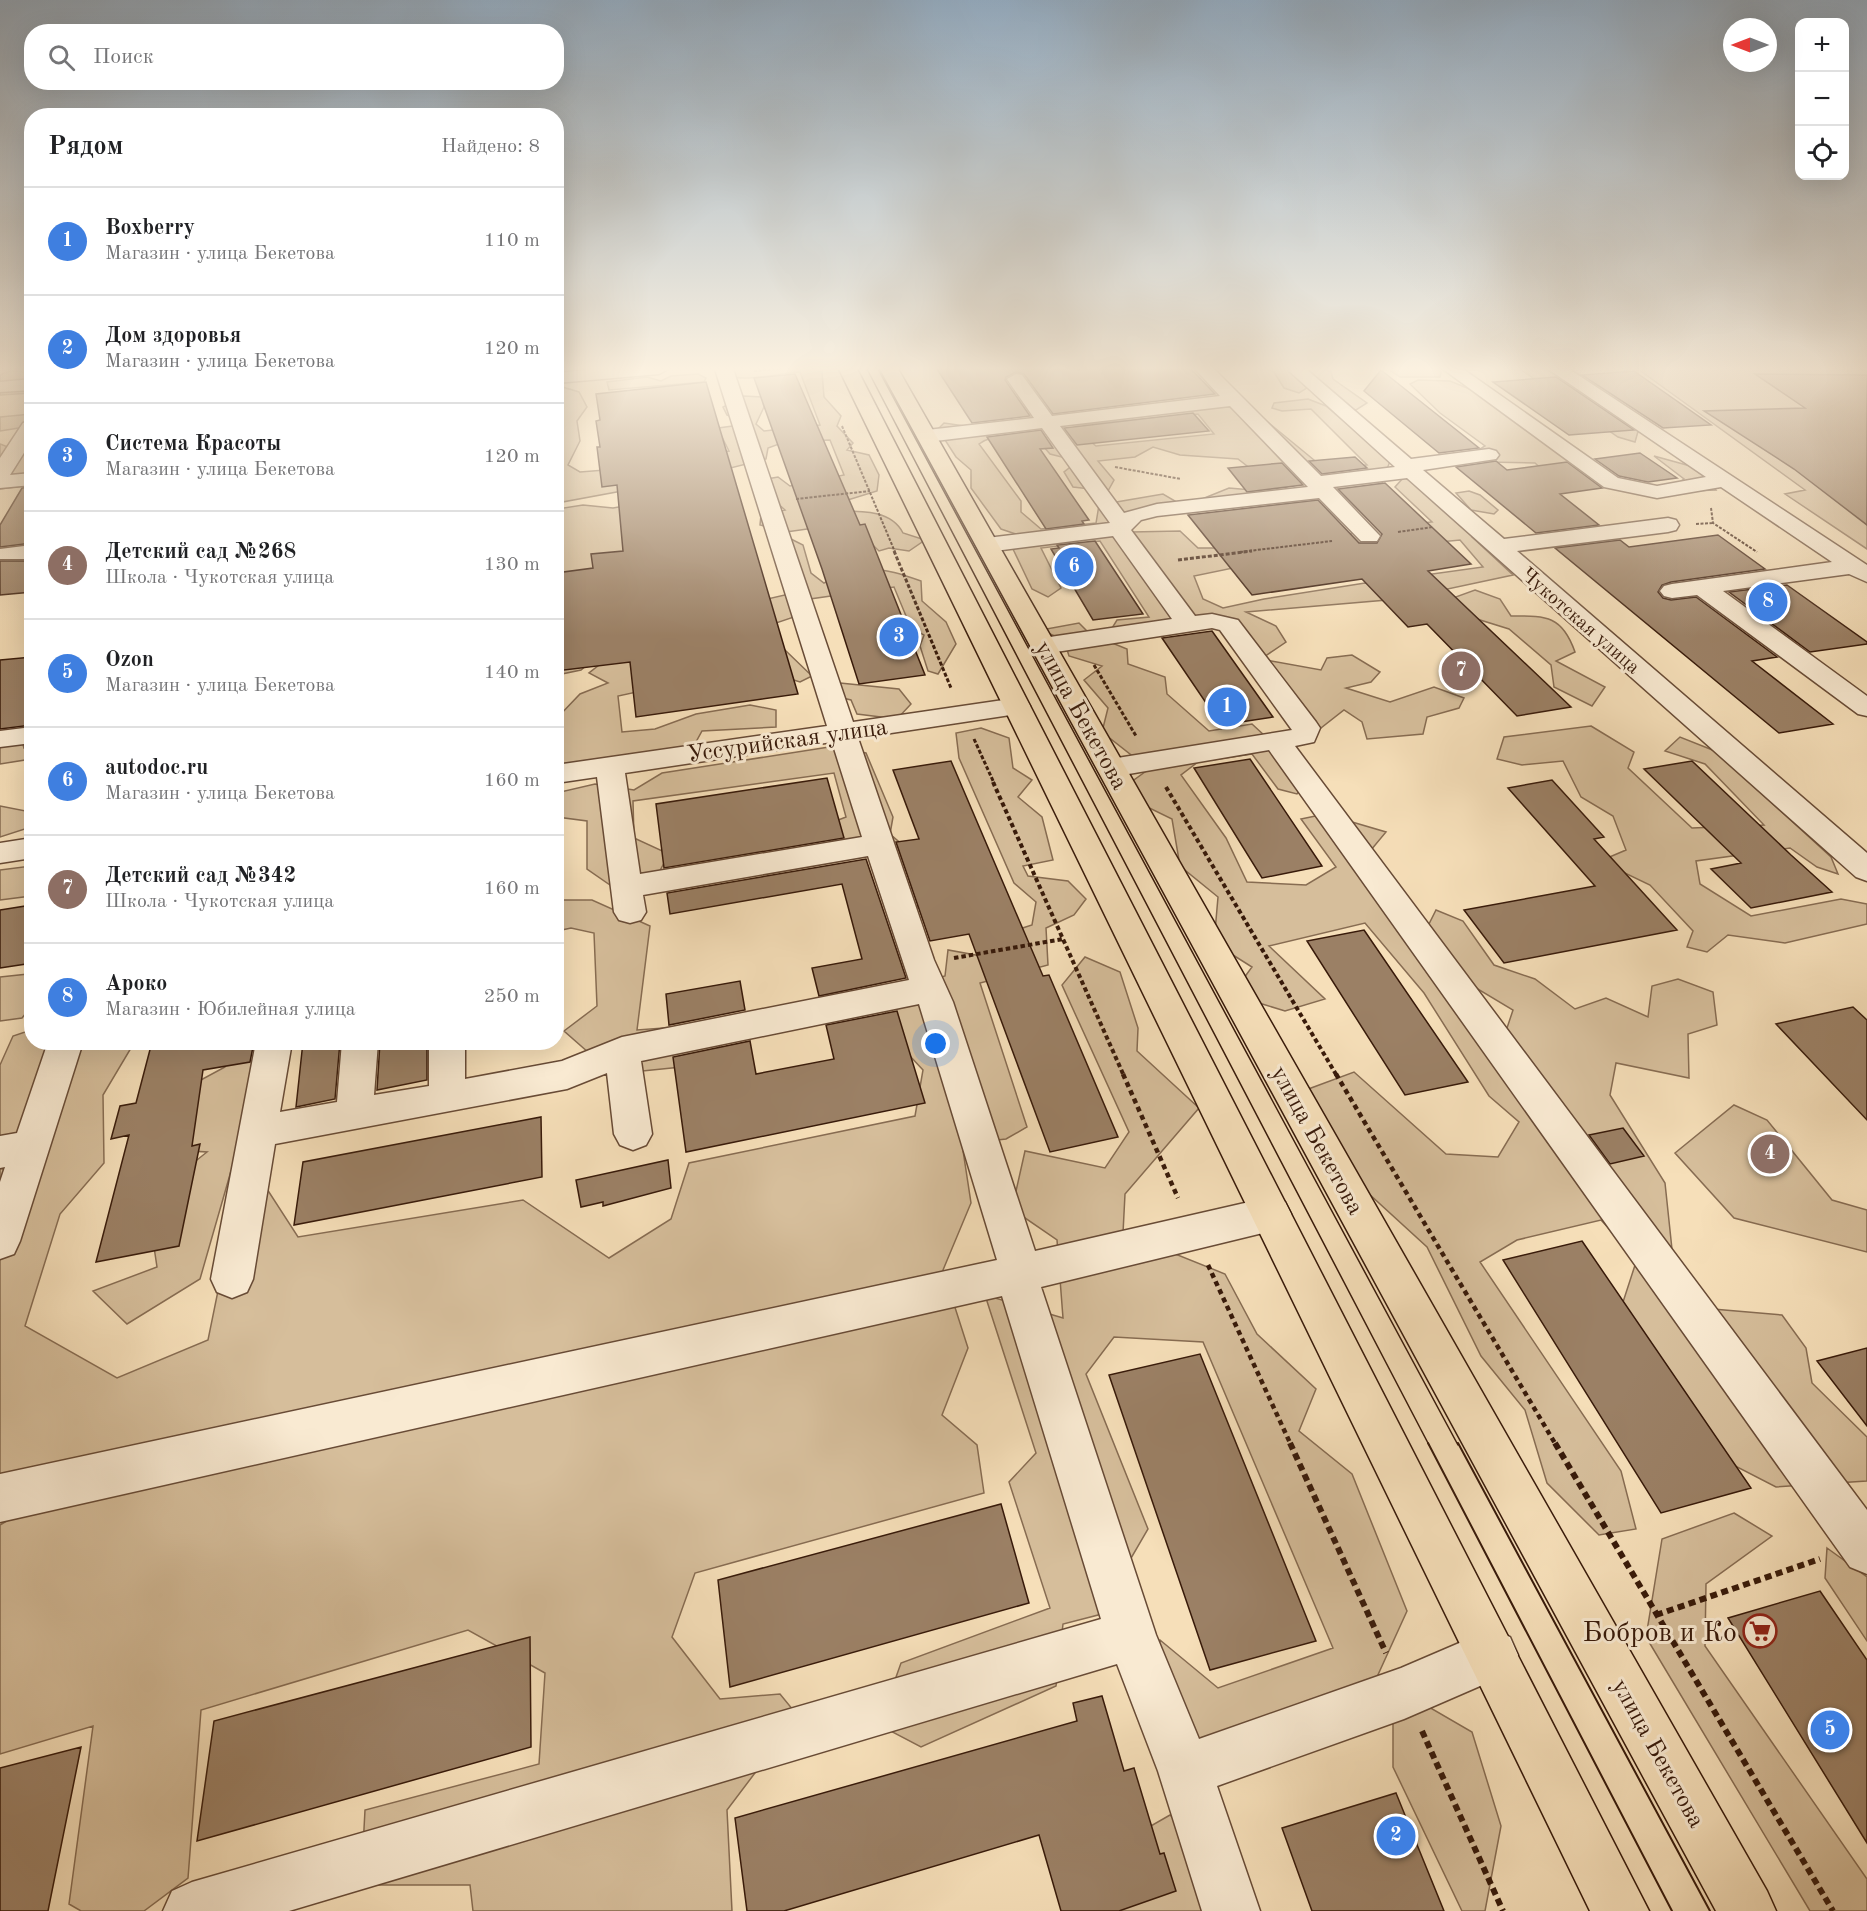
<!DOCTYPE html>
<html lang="ru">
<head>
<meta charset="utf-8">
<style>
	:root { --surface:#fff; --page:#f6f6f6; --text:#202124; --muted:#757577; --line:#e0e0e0; --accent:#8f2418 }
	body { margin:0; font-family:"Old Standard TT",serif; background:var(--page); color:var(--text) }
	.controls { position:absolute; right:18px; top:18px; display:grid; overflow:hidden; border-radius:12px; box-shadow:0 6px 24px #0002 }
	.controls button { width:54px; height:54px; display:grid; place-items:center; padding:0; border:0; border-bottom:2px solid var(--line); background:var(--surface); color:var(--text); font:30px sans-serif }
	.compass { position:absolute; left:1723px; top:18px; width:54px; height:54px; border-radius:50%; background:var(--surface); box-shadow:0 6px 24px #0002; rotate:270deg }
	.you { position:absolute; left:936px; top:1044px; width:21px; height:21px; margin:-15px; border:4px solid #fff; border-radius:50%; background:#1a73e8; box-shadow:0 0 0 9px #1a73e833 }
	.badge { display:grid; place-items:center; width:39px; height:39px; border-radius:50%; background:var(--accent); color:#fff; font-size:20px; font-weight:700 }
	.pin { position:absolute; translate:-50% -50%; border:3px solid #fff; box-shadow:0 2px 6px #0006 }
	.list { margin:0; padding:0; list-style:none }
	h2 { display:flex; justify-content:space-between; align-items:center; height:78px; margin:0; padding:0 24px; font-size:26px }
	h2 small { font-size:20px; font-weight:400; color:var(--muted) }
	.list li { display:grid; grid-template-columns:39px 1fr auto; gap:18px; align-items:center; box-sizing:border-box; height:108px; padding:0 24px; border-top:2px solid var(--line) }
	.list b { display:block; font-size:22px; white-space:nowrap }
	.list p { margin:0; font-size:20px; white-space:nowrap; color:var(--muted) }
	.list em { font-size:20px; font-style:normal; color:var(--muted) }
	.icon { flex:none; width:33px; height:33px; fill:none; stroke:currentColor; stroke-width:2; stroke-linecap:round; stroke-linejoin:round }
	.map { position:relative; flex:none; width:1867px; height:1911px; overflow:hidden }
	.search { position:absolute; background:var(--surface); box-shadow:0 6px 24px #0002; left:24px; top:24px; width:540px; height:66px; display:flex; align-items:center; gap:15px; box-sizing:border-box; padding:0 21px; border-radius:24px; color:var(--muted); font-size:22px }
	.panel { position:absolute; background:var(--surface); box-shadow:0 6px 24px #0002; left:24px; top:108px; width:540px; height:942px; border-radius:24px }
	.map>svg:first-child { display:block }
	.green { fill:#d6be9b; stroke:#876c52; stroke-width:1.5 }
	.building { fill:#9b8065; stroke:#381a0a; stroke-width:1.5 }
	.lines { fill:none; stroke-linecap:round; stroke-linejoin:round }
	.minor-casing { stroke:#684b36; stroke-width:3 }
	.major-casing { stroke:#381a0a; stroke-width:3 }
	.path-far4 { stroke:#381a0a; stroke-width:2; stroke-dasharray:3 1.5; stroke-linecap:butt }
	.path-far3 { stroke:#381a0a; stroke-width:3; stroke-dasharray:4 2; stroke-linecap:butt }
	.path-far2 { stroke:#381a0a; stroke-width:4; stroke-dasharray:4.5 3; stroke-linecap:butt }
	.path-far1 { stroke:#381a0a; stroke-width:4.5; stroke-dasharray:5 4; stroke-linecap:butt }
	.path { stroke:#381a0a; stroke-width:6; stroke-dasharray:7 4.5; stroke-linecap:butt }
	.minor { fill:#f9ead2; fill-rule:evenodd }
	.major { fill:#f6dfb9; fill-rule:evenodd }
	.tram-far1 { stroke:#381a0a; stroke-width:1.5 }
	.tram { stroke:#381a0a; stroke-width:2 }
	.labels { text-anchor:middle; stroke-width:6; stroke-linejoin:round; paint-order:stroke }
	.far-street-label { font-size:20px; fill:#381a0a; stroke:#f9ead2 }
	.street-label { font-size:24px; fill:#381a0a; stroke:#f9ead2 }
	.near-poi-label { font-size:28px; fill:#381a0a; stroke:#f9ead2; text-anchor:end }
</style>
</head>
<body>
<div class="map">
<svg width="1867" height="1911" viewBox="0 0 1867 1911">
	<rect width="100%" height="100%" fill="#f6dfb9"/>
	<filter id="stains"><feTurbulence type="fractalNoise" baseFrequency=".00333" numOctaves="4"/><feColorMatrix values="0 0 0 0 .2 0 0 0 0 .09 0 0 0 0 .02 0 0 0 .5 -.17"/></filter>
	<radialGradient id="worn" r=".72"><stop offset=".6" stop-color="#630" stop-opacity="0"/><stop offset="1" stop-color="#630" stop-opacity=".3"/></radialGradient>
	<path class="green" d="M813,369L822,372L824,397L841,416L837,426L853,443L847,450L869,455L879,475L877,491L838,503L842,511C864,511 892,511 903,533L925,540L909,551L889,548L879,551L850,523L786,532L760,525L761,515L785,510L766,493L767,479L778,477L790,486L844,475L830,440L787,441L768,448L766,459L691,478L657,459L729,451L720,433L696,431L740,425L744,420L727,415L723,407L744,396L762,397L764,407L756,424L764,431L820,425L800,372C781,373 746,382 730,376L731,370Z
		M1267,369H1286L1307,388L1299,393L1284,388L1274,372Z
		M1299,369H1325L1331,372L1333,379L1367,403L1356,410L1333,404Z
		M1388,369H1442L1440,377H1400Z
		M1520,369H1554L1639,428L1635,442L1618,437Z
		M1638,369H1867V549L1785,494L1805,490Z
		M9,371L31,372V393L0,395V375Z
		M698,374L706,378L704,382L609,390L607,382L647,377L661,381L671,376Z
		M1418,380L1450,381L1482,394L1579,468L1571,487L1557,483L1535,463L1486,462L1472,454L1485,446L1440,413L1410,384Z
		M556,385L579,392L587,407L577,421L580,441L568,465L580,472L630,468L649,486L557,503Z
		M1308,399L1326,406L1390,461L1382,483L1345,491L1381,527L1432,522L1395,487L1404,477L1472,520V537L1513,575L1443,590L1425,575L1483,567L1460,540L1388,547L1269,544L1352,534L1318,527L1307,516L1274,502L1229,508L1202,499L1229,488L1252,490L1270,480L1289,489L1313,495L1305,483L1251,469L1238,459L1180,455L1153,447L1135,457L1098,461L1114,480L1108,491L1073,487L1064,472L1078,461L1050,454L1044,447L1062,432H1079L1096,446L1214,434L1198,414L1078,425L1067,424L1121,410L1228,407L1258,414L1325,469L1367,465L1311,409L1282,411L1272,408L1274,403Z
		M31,414V426L0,431V417Z
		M1015,420L1032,429C1016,440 995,432 979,444L1021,501V512L1041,529L1096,523L1099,505L1163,494L1175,501L1168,513L1136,520L1131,532L1180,531L1198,548H1231L1238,567L1194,576L1203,599L1223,608L1264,599L1365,583L1391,588L1387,600L1246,612L1276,626L1286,642L1261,659L1321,670L1327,658L1352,655L1380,672L1371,682L1346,688L1390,702L1434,687L1464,698L1459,708L1427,717L1423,734L1367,739L1362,722L1344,710L1312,735L1224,632L1199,617L1171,608V623L1135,630L1112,628L1117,620L1149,617L1100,541L1041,548L1061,588L1048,597L1032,589L1013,549L1022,536L1001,529L971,488V470L956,457L938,429L944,423L965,426Z
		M0,444L13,449L31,445V485L0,489Z
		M1654,456L1701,469L1716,490L1688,491L1675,485L1684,479Z
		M1469,491L1480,495L1498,510L1494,514L1471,510L1456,493Z
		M660,500L627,631L581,670L557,675V526H561L557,509L583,505L613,508Z
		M787,537L803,545L811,573L824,583C865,563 880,567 921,581L922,601L946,622L956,644L938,674L928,671L920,646L924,635L911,628L894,587L803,600L794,617L729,639L699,615L785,595L783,572Z
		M1475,590L1500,599L1511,616C1546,616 1562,615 1575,652L1556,661L1605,687L1592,706L1554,687L1551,665L1509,629L1461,614L1450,599Z
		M1079,623L1090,634L1127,649L1128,664L1165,677L1167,694L1209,731L1252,724L1309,777L1297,794L1278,789L1252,754L1198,762L1181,775L1226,838L1247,882L1306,885L1336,867L1301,819L1325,814L1386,832L1361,862L1505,1034L1513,1010L1471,985L1428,926L1436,910L1463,921L1494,965L1535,979L1575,1009L1606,998L1648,1017L1652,986L1678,979L1713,992L1717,1025L1688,1034L1689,1078L1616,1063L1610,1095L1665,1183L1678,1306L1782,1315L1806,1348L1812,1383L1867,1437V1481L1776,1487L1671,1433L1612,1336L1637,1259L1601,1220L1517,1240L1480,1262L1621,1471L1636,1529L1599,1535L1547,1483L1525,1410L1481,1356L1427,1247L1356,1182L1303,1091L1354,1072L1446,1154L1498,1157L1519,1122L1489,1096L1424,993L1365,923L1269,946L1325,999L1285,1011L1256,1002L1241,982L1252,967L1214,943L1218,897L1180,866L1172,819L1135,801L1127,785L1149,769L1102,732L1108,708L1084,680L1102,666L1069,656L1064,640L1041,630Z
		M785,650L812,676L800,682L751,667L618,696L622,732L655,729L696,714L750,705L776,710V727L702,731L691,751L557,779V718L580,694L608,683L589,673L617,651Z
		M840,683L899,689L911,704L897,719L857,714L851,700L834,696Z
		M1591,726L1634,752L1628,768L1692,828L1764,825L1705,764L1665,751L1680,737L1715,751L1831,857L1838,874L1817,867L1790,848L1696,861L1700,884L1751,916L1841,899L1867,904V924L1785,943L1728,935L1707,952L1687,947L1693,931L1650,885L1600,861L1626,850L1613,816L1581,797L1563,761L1522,765L1497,759L1504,737Z
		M981,728L1009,738L1013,768L1032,780L1018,797L1042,817L1053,860L1023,866L1028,876L1068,881L1086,899L1074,915L1046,928L1048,965L980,983L1027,1127L1006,1139L962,1144L971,1203L943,1270L968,1348L942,1415L977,1445L984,1493L695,1573L672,1637L720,1699L780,1694L798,1716L727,1810L732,1911H473L470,1885H361L365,1810L539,1764L545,1673L468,1630L201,1710L188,1878L144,1911H81L69,1904L93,1726L0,1754V1525L28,1508L0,1490V1065L13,1036L31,1030L32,1042L134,1043L103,1095L104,1163L60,1214L25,1326L117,1378L208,1340L231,1227L267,1189L298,1237L523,1200L609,1258L671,1219L689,1163L915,1116L923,1070L882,1026L891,991L945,976L948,950L987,957L988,939L1032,925L1036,902L1014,883L959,758L956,733Z
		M20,734L24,748L31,746V759L0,764V736Z
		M829,747L866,753L893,817L890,834L905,847L921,899L913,916L879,853L838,846L820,827L846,817L834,773L633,801L634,838L669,854L658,874L610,885L587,869V821L557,817L556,793L595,784L634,790L662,773Z
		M0,806L31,812V827L0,837Z
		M31,866V896L0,900V870Z
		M556,900H592L650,926L637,1030L704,1025L727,1039L701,1065L613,1074L564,1031L597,1006L594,933L571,928L557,931Z
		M1085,957L1120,972L1138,1028L1137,1051L1199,1108L1125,1194L1123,1233L1225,1274L1257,1334L1316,1389L1299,1431L1352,1474L1407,1611L1377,1677L1472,1732L1501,1826L1485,1911H1462L1393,1767V1723L1232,1768L1140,1712L1160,1640L1218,1688L1333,1648L1203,1342L1114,1337L1086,1374L1148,1529L1098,1615L1063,1624L1056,1686L921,1747L879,1725L901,1663L1050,1608L1009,1482L1036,1453L985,1295L1063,1318L1057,1240L1012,1209L1025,1151L1105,1168L1129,1132L1062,985Z
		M31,967V1007L22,1018L0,1021V977L28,974Z
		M230,1043H262L270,1140L231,1171L200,1279L127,1324L93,1291L157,1267L151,1227L158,1191L207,1152L132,1148L147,1109L225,1067Z
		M1734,1105L1767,1120L1832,1200L1867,1210V1252L1734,1218L1675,1153Z
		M1734,1513L1772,1536L1706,1584L1705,1646L1867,1879V1911H1810L1646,1637L1662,1539Z
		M1827,1548L1867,1577V1641L1825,1578Z
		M1170,1815L1251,1886L1258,1911H1085L1128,1839Z"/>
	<path class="building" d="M937,369H1191L1215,394L1053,414L1024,374L1016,372L1006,377L1005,380L1030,416L972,423Z
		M1381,370L1479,448L1439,453L1364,391Z
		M1634,371L1711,425L1663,428L1582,375Z
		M795,374L860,525L865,524L925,675L859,684L822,569L754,378Z
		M1755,374L1867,375V525L1794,469L1704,411L1805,408Z
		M1556,377L1634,430L1569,435L1493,382Z
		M706,382L798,694L636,717L630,662L556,671V573L593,568L591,554L623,551L617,485L602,487L597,447H600L596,421L600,420L596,394Z
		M1193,413L1209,431L1077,445L1064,428Z
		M1041,430L1053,448L1040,449L1089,520L1082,521L1084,524L1046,529L987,437Z
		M1640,453L1677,478L1648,482L1619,476L1595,459Z
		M1355,457L1367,468L1322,474L1309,461Z
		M1496,461L1507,470L1567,462L1602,488L1560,494L1599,525L1536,533L1456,467Z
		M1282,463L1303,485L1247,492L1228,468Z
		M1385,483L1471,564L1428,571L1571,707L1517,716L1427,624L1408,627L1362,579L1252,595L1188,515L1318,500L1359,543H1377L1382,534L1338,489Z
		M32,487V543L0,547V525L22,488Z
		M1718,535L1765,569L1671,582L1662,585L1658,592L1663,598L1671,600L1696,597L1777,657L1752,661L1833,724L1779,733L1555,548L1620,540L1629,547Z
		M1095,541L1143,614L1093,620L1051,549L1059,548L1057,545Z
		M0,561H32V592L0,595Z
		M1787,585L1867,642V644L1810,652L1729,592Z
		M1212,631L1273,717L1221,725L1162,638Z
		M32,657V725L0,729V660Z
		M1250,759L1322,866L1262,878L1194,768Z
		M951,761L1043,976L1049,975L1118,1137L1050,1152L969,934L930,941L896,842L919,839L893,770Z
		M1692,761L1791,855L1832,892L1751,908L1711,869L1741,863L1644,769Z
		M827,778L844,838L664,868L656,804Z
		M1552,780L1604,837L1594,839L1677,930L1504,963L1464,910L1595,886L1508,788Z
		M866,859L906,978L819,996L812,968L862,959L842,884L670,914L667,893Z
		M32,905V949L26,964L0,968V910Z
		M1364,930L1468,1082L1405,1095L1307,941Z
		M740,981L745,1010L669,1025L666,994Z
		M1853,1007L1867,1020V1120L1776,1024Z
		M897,1011L925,1103L686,1152L673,1057L750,1041L756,1074L834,1059L826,1025Z
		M152,1042H254L250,1062L203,1070L192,1146L200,1144L179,1246L96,1262L129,1135L111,1139L120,1106L136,1103Z
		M303,1042H340L335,1099L296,1107Z
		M380,1042H427V1080L377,1090Z
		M541,1117L542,1177L294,1225L303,1162Z
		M1623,1128L1644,1156L1610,1164L1589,1135Z
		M668,1160L671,1188L603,1206V1202L581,1207L576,1180Z
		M1582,1241L1751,1488L1661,1513L1503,1260Z
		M1867,1348V1426L1817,1361Z
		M1200,1354L1316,1641L1210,1670L1109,1375Z
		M1001,1504L1029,1603L730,1687L718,1580Z
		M1820,1591L1867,1660V1843L1728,1618Z
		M530,1637L531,1747L197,1841L214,1721Z
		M1102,1696L1124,1771L1134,1768L1160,1854L1164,1853L1176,1891L1119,1911H1061L1039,1835L784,1911H747L735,1818L1077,1721L1073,1703Z
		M81,1747L48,1911H0V1768Z
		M1396,1793L1444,1911H1312L1282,1828Z"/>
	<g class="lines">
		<defs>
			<path id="minor" d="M599,369H668L659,374L556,383V373Z
				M715,369H733L853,722L1017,698L1026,700L1030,706L1026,712L1017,714L858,738L934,960L953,1002L1035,1251L1271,1197L1285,1202L1291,1214L1285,1226L1271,1231L1041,1287L1156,1635L1199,1739L1401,1668L1492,1629L1510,1637L1518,1655L1510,1673L1404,1719L1217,1786L1260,1911H1202L1158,1771L1117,1664L289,1911H163L172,1891L192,1882L1101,1619L1002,1296L0,1522V1474L997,1260L919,1004L641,1061L652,1134L646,1145L633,1150L620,1145L614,1134L607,1073L567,1089L275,1144L253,1279L247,1292L232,1298L217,1292L211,1279L256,1042H292L280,1112L337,1102L342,1042H378L374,1095L429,1086V1042H465V1079L562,1061L622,1037L909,980L868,856L643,895L646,912L641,920L630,923L619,920L614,912L597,777L556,783V765L827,726ZM832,742L862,837L640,874L625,773Z
				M1195,369H1214L1321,476L1395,467L1287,369H1306L1411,459L1489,449L1496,451L1499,455L1496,459L1423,470L1504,539L1668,518L1676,520L1679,525L1676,530L1668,532L1517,551L1867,853V881L1856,877L1407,478L1333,487L1380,536L1377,541H1361L1319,498L1157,516L1141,520L1131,530L1195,616L1212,614L1238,620L1316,722L1320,728L1314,742L1295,746L1867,1510V1574L1850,1567L1269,750L1111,777L1101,774L1097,768L1101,762L1111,759L1292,730L1220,630L1212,628L1043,654L1034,651L1030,646L1034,641L1043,638L1172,619L1113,536L987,552L979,550L976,545L979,540L987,538L1110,523L1042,428L927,442L917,436L927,430L1034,418L1007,379L1016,374L1022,375L1052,416L1220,396ZM1230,406L1308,487L1157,504L1124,513L1060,426Z
				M1443,369H1463L1618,478L1657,486L1706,477L1548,369H1569L1867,565V582L1849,574L1723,591L1867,696V716L1858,714L1697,595L1672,598L1664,596L1660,591L1664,586L1672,584L1832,562L1721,487L1657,498L1604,487Z
				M32,379V390L0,392V382Z
				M30,421L32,440L10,475L32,473V485L0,488V458L23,423Z
				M32,545V559H0V549Z
				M32,727V743L0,747V731Z
				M32,838V858L0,863V843Z
				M48,1042H83L20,1241L14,1254L0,1259V1182L5,1167L0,1168V1136L17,1133Z"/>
			<path id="major" d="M839,369H857L1649,1911H1590Z
				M880,369H898L1767,1891L1776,1911H1716Z"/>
		</defs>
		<use href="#minor" class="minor-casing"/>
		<use href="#major" class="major-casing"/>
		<path class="path-far4" d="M754,371L781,369
			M842,426L895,552
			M1115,467L1181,479
			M796,499L870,491
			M1711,508L1713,523L1757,552
			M1696,524L1713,523
			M1398,532L1433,527
			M1240,552L1332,541"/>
		<path class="path-far3" d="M894,551L951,688
			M1178,560L1252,551
			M1094,665L1136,736
			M974,739L994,783"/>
		<path class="path-far2" d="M993,782L1124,1076
			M1166,787L1337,1076
			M954,958L1063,939"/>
		<path class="path-far1" d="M1123,1074L1178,1198
			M1336,1074L1556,1445
			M1208,1265L1291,1445"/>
		<path class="path" d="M1290,1443L1386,1653
			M1555,1443L1833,1911
			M1656,1615L1820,1559
			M1422,1731L1503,1911"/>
		<use href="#minor" class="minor"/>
		<use href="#major" class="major"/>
		<path class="tram-far1" d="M867,369L1429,1445
			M878,369L1458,1445"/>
		<path class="tram" d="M1428,1443L1672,1911
			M1458,1443L1710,1911"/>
	</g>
	<linearGradient id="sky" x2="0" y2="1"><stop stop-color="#93aabe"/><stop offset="0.58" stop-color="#fbf1e0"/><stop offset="1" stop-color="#fbf1e0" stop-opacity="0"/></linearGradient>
	<rect width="1867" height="636" fill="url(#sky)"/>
	<defs>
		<symbol id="supermarket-ring" viewBox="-11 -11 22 22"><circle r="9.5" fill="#f9ead2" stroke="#8f2418" stroke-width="1.5"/><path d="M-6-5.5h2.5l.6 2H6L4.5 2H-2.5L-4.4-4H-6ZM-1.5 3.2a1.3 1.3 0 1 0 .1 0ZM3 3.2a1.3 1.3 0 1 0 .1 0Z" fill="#8f2418"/></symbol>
	</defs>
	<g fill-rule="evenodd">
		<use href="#supermarket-ring" x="1741" y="1612" width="38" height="38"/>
	</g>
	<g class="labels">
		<g class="far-street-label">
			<text transform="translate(1581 620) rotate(41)" y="7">Чукотская улица</text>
		</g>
		<g class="street-label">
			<text transform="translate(1082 715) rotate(61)" y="8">улица Бекетова</text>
			<text transform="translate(787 740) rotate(-8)" y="8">Уссурийская улица</text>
			<text transform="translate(1318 1140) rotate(61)" y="8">улица Бекетова</text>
			<text transform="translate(1659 1753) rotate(61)" y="8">улица Бекетова</text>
		</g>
		<g class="near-poi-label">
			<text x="1737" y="1641">Бобров и Ко</text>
		</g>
	</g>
	<rect width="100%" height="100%" filter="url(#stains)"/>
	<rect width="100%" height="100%" fill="url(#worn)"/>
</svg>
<div class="controls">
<button>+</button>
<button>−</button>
<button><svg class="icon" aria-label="locate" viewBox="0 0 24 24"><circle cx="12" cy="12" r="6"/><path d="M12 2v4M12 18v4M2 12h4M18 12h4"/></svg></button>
</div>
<svg class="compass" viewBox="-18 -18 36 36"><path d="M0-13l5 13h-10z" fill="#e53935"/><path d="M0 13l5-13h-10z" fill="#757577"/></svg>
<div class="you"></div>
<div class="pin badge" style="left:1227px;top:707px;background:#3f7fe0">1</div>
<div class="pin badge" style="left:1396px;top:1836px;background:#3f7fe0">2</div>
<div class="pin badge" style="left:899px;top:637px;background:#3f7fe0">3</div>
<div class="pin badge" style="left:1770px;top:1154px;background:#8d6e63">4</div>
<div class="pin badge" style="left:1830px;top:1730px;background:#3f7fe0">5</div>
<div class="pin badge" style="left:1074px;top:567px;background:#3f7fe0">6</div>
<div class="pin badge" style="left:1461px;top:671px;background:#8d6e63">7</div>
<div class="pin badge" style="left:1768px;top:602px;background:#3f7fe0">8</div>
<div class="search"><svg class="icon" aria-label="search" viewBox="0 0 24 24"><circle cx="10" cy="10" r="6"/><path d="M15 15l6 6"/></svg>Поиск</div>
<section class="panel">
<h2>Рядом<small>Найдено: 8</small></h2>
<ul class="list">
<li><span class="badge" style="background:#3f7fe0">1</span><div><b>Boxberry</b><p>Магазин · улица Бекетова</p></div><em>110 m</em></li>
<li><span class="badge" style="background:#3f7fe0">2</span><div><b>Дом здоровья</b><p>Магазин · улица Бекетова</p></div><em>120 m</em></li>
<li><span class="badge" style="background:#3f7fe0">3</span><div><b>Система Красоты</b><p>Магазин · улица Бекетова</p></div><em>120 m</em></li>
<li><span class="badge" style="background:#8d6e63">4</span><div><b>Детский сад №268</b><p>Школа · Чукотская улица</p></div><em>130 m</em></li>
<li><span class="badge" style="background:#3f7fe0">5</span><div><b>Ozon</b><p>Магазин · улица Бекетова</p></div><em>140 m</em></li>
<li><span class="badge" style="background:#3f7fe0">6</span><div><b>autodoc.ru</b><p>Магазин · улица Бекетова</p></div><em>160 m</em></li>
<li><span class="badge" style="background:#8d6e63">7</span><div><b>Детский сад №342</b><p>Школа · Чукотская улица</p></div><em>160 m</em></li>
<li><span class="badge" style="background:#3f7fe0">8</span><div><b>Ароко</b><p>Магазин · Юбилейная улица</p></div><em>250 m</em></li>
</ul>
</section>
</div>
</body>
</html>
